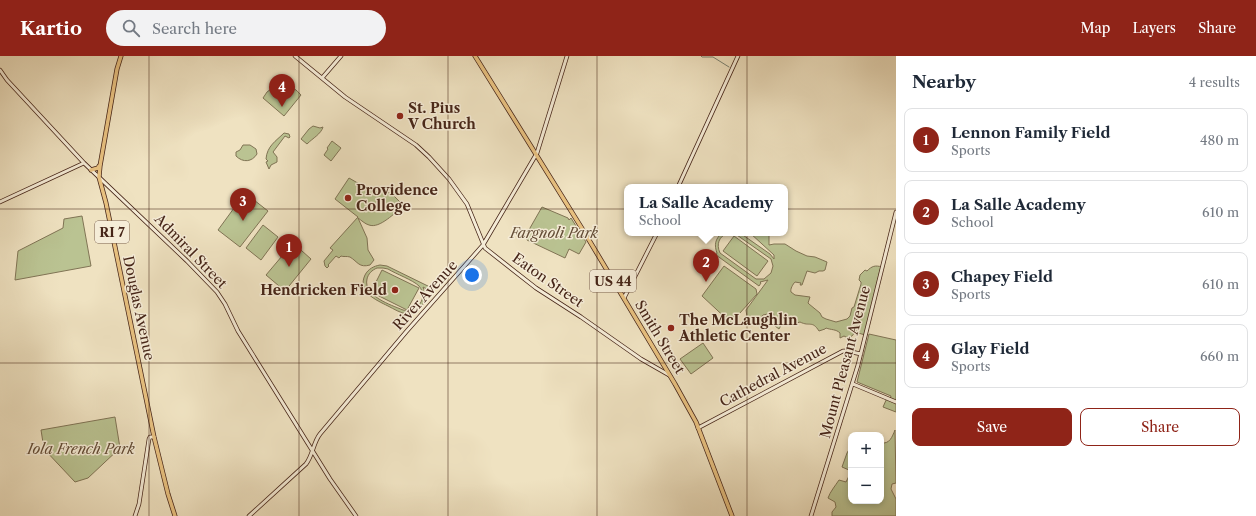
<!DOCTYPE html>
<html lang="en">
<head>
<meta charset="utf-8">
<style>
	:root { --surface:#fff; --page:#f2f2f3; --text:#1f2937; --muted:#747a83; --line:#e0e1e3; --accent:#8f2418 }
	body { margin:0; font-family:"Libre Caslon Text",serif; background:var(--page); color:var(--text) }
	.controls { position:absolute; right:12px; bottom:12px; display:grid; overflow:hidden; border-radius:8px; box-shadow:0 2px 6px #0003 }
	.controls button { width:36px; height:36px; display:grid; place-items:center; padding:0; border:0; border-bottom:1px solid var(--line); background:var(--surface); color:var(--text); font:20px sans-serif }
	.you { position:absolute; left:472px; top:219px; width:14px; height:14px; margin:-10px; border:3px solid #fff; border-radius:50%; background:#1a73e8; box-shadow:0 0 0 6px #1a73e833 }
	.badge { display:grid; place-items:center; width:26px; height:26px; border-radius:50%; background:var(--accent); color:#fff; font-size:13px; font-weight:700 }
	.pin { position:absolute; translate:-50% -33px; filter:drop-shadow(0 1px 2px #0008) }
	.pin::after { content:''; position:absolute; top:21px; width:14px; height:12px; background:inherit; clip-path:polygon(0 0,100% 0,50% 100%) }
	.popup { position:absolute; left:624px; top:128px; width:164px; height:52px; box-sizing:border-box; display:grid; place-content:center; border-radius:8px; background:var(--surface); filter:drop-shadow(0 1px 3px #0005); font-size:13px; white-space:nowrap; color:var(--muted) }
	.popup b { font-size:15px; color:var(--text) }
	.popup::after { content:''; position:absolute; left:50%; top:100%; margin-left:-8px; border:8px solid transparent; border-top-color:var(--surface) }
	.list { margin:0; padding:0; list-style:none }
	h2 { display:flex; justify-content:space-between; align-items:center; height:52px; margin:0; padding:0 16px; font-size:17px }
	h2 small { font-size:13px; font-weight:400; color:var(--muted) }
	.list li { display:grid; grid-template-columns:26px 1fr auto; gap:12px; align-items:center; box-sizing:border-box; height:64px; margin:0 8px 8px; padding:0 8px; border:1px solid var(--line); border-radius:8px }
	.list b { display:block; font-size:15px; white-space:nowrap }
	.list p { margin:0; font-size:13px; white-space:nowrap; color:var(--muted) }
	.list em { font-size:13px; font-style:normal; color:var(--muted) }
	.actions { display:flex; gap:8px; padding:12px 16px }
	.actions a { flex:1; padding:9px 0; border:1px solid var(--accent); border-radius:8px; text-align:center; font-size:14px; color:var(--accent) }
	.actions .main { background:var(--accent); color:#fff }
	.icon { flex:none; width:22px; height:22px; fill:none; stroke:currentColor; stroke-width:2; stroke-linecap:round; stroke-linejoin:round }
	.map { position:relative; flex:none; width:896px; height:460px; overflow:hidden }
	header { display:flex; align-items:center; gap:24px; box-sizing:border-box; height:56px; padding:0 20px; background:var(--accent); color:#fff }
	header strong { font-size:19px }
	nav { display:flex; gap:22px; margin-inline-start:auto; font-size:14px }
	.search { width:280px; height:36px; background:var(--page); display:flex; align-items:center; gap:10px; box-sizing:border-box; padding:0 14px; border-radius:22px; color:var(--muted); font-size:15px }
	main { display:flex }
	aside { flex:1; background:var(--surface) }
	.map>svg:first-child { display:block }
	.green { fill:#bac392; stroke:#807455; fill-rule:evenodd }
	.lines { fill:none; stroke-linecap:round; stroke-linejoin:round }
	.stream { stroke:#798171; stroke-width:1 }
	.secondary-casing { stroke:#462518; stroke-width:4.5 }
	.primary-casing { stroke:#462518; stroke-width:5 }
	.secondary { stroke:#f5ecd7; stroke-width:3 }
	.primary { stroke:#e8c180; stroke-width:3.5 }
	.grid { fill:none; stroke:#462518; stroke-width:1; stroke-opacity:0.55 }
	.poi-dot { fill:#8f2418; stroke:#f5ecd7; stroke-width:1.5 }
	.labels { text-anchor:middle; stroke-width:3; stroke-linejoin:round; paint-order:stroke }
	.shield { fill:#f5ecd7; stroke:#7a6151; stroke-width:1 }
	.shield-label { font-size:13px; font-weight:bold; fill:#462518 }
	.poi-label { font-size:14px; font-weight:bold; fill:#462518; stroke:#f5ecd7; text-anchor:start }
	.park-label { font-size:14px; font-style:italic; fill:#634c36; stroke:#f5ecd7 }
	.street-label { font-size:14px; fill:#462518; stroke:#f5ecd7 }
</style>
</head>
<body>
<header>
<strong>Kartio</strong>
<div class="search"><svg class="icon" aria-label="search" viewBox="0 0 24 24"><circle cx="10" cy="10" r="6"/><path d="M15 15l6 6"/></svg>Search here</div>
<nav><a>Map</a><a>Layers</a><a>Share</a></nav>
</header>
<main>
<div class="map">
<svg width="896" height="460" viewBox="0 0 896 460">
	<rect width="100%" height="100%" fill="#efe2c1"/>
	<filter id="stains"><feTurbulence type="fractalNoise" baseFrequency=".005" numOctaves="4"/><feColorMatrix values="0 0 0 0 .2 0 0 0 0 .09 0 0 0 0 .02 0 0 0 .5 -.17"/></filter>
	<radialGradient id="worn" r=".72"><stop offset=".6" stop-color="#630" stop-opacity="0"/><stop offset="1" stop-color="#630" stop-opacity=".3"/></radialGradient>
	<path class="green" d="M275,30C288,29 292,29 301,39L284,60L263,42L267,36Z
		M313,70L320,72L323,71C321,78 313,82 307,88L301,83L309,73Z
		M284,77L289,78L290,81L289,82L285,80L273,96L277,101V106L271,109L269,113L266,106L268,105L266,103C267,90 276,85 284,77Z
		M332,85L341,92L331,105L324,99L328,93L327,92Z
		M243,89H250L256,93L257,98C252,106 243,107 236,100V96L240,94Z
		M349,122L375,137L380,132L393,139L404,150C395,156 380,173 369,169C365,168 361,164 358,162L367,182L368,194L374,204L370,209C359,212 358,206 350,201C347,200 343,201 341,200L339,202L336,200L328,209L329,210L327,212L325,210L324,205L333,194L330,192L358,161L335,143Z
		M245,137L268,155L240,191L218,174Z
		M542,151L568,162L569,164L571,162L586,186L579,198L569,193L565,202L527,184L526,179Z
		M82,160L91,210L15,224L18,195L63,172L64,163Z
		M263,169L278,181L261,204L246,192Z
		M722,177H727C719,181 716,188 720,197L756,223H764L771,217L773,210L771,203L734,177H740L770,198L774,203V199L750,177H769V189L774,188H785L796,195L807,200L815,201L827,206L825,214L823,215H819L815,217L807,215L802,229H800L801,227L795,226C793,228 790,233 791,236L795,239L810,241L808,247L809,248L820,257L822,261L826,263L836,266L847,263L850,260L852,252L854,251L861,228V226L859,224L860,219L865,214L867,215C872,210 875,209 882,211L865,279L855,276L852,280L848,282L844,280L840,282V277C836,273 831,274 826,272L825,273L819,275C812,264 810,271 800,266L797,267C786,261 785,262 779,273L775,270V262L773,257L763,259L760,262L758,261L751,263L747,261L746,254L768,224L760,226L761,227L759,230L716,199L717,197C714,189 715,183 722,177Z
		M734,180L768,205L757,220L723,195Z
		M293,187L311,203L285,235L266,219Z
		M380,209L387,210L434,233L432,236L423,231C428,243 422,258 407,258C400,257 394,253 388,250C376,244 357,236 365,219C368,213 374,210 380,209ZM377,212H383L388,213C396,218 413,224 419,230C429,242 417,257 403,254C391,249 363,240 367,223C368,218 372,214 377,212Z
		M724,210L756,233L757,238L731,267L702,240Z
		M382,214L419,232L407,254L371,236Z
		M869,278L896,284V356L883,351L887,342L890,343L891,340L857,326Z
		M703,287L713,302L691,318L680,303Z
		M115,361L120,392L88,422L75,426L44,393L41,374Z
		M895,374L896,427L892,428L891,433L896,443V460H832V456L836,451L835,446L828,442C830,436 835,430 839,424L846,426L850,418L849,414L842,411L847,397L851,390V445H881V387C890,388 892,381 895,374Z"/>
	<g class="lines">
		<path class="stream" d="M701,0L702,1H713L729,11"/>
		<defs>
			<path id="secondary" d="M295,0L345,41L416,89L429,101L449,123L467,148L485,192L536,232L581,261L641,303L669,319
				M0,14L7,24L84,107L187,205L217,236L225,248L238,275L330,423L356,460
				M322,22L341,0
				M678,131L738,0
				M0,146L84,107
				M624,242L657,177
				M853,328L896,346
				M698,372L843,295H847L861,298
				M135,460L139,448L149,383L150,381H154
				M249,460L306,408C313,399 313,387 320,378L406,276L483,189L537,97L567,0
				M811,460L858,309L896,156"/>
			<path id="primary" d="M121,0L117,13L100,110L99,121L106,147L154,381L168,438L175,460
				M475,0L586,179L675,328L696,366L732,460
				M91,114L98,112L99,110"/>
		</defs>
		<use href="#secondary" class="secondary-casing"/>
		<use href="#primary" class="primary-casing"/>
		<use href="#secondary" class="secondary"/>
		<use href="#primary" class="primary"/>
	</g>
	<path class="grid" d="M149,0V460M299,0V460M448,0V460M597,0V460M747,0V460M0,153H896M0,307H896"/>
	<g class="poi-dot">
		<circle cx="400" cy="60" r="4"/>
		<circle cx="348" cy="142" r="4"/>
		<circle cx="395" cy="234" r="4"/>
		<circle cx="671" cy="272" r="4"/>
	</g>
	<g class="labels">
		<g class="shield">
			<rect x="95" y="165" width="34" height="22" rx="3"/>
			<rect x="590" y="214" width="46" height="22" rx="3"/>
		</g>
		<g class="shield-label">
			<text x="112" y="181">RI 7</text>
			<text x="613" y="230">US 44</text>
		</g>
		<g class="poi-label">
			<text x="408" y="57">St. Pius<tspan x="408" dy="16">V Church</tspan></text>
			<text x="356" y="139">Providence<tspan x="356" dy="16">College</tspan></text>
			<text x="387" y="239" text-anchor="end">Hendricken Field</text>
			<text x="679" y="269">The McLaughlin<tspan x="679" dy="16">Athletic Center</tspan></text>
		</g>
		<g class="park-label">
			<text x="554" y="182">Fargnoli Park</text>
			<text x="81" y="398">Iola French Park</text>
		</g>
		<g class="street-label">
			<text transform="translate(191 195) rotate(46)" y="5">Admiral Street</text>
			<text transform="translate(548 224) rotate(35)" y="5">Eaton Street</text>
			<text transform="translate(425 239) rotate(-48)" y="5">River Avenue</text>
			<text transform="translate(139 252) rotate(78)" y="5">Douglas Avenue</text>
			<text transform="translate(660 281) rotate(59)" y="5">Smith Street</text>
			<text transform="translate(845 306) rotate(-75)" y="5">Mount Pleasant Avenue</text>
			<text transform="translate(773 319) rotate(-28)" y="5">Cathedral Avenue</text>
		</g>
	</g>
	<rect width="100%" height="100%" filter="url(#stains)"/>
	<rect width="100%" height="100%" fill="url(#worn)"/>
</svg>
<div class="controls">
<button>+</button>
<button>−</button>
</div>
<div class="you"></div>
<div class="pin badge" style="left:289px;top:211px">1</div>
<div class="pin badge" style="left:706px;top:226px">2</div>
<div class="popup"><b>La Salle Academy</b>School</div>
<div class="pin badge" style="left:243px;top:165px">3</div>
<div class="pin badge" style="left:282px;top:51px">4</div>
</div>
<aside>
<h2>Nearby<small>4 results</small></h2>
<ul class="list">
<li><span class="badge">1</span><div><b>Lennon Family Field</b><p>Sports</p></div><em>480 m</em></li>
<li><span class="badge">2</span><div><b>La Salle Academy</b><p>School</p></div><em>610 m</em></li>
<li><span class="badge">3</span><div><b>Chapey Field</b><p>Sports</p></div><em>610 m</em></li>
<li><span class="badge">4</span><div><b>Glay Field</b><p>Sports</p></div><em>660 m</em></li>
</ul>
<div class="actions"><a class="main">Save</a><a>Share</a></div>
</aside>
</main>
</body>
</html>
